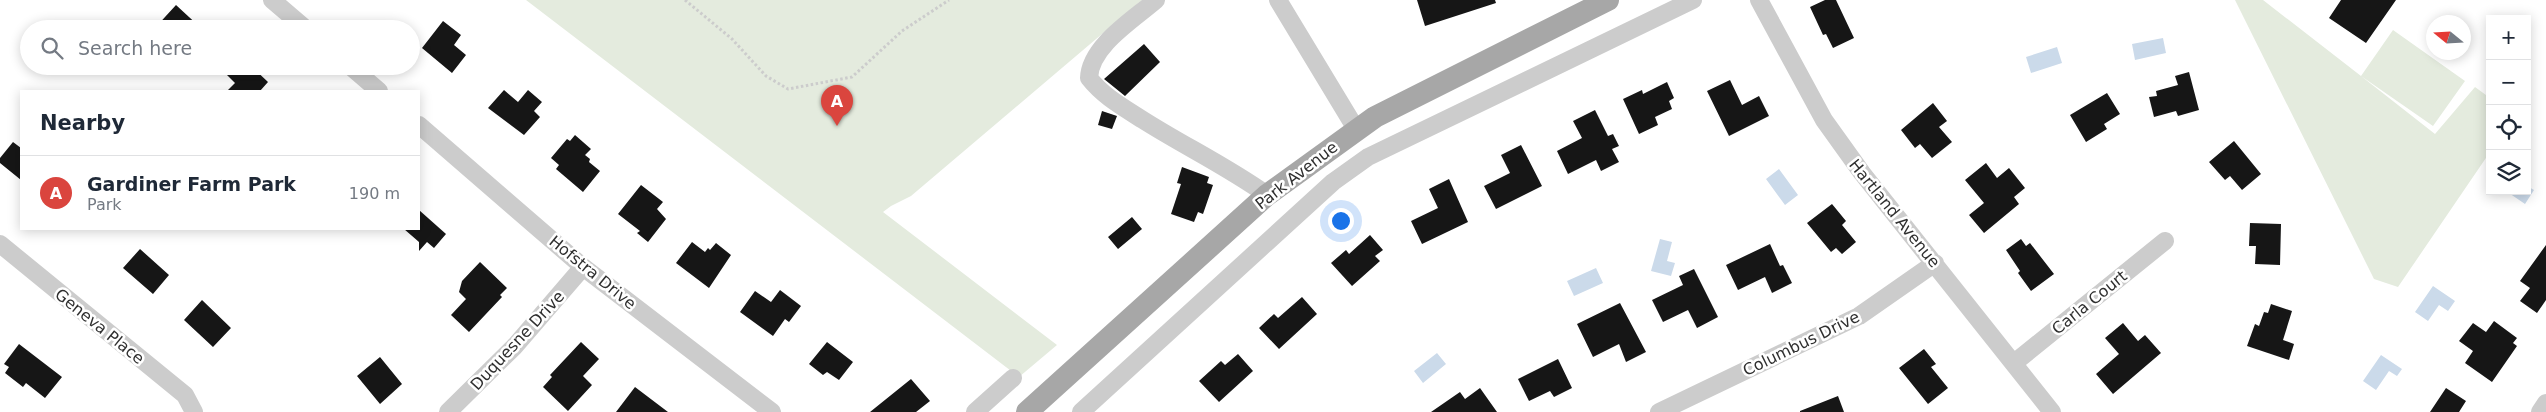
<!DOCTYPE html>
<html lang="en">
<head>
<meta charset="utf-8">
<style>
	:root { --surface:#fff; --page:#f2f2f3; --text:#1f2937; --muted:#747a83; --line:#e0e1e3; --accent:#da453e }
	body { margin:0; font-family:"DejaVu Sans",sans-serif; background:var(--page); color:var(--text) }
	.controls { position:absolute; right:15px; top:15px; display:grid; overflow:hidden; border-radius:0px; box-shadow:0 2px 12px #0003 }
	.controls button { width:45px; height:45px; display:grid; place-items:center; padding:0; border:0; border-bottom:1px solid var(--line); background:var(--surface); color:var(--text); font:25px sans-serif }
	.compass { position:absolute; left:2426px; top:15px; width:45px; height:45px; border-radius:50%; background:var(--surface); box-shadow:0 2px 12px #0003; rotate:288deg }
	.you { position:absolute; left:1340px; top:220px; width:18px; height:18px; margin:-12px; border:4px solid #fff; border-radius:50%; background:#1a73e8; box-shadow:0 0 0 8px #1a73e833 }
	.badge { display:grid; place-items:center; width:32px; height:32px; border-radius:50%; background:var(--accent); color:#fff; font-size:16px; font-weight:700 }
	.pin { position:absolute; translate:-50% -41px; filter:drop-shadow(0 1px 2px #0008) }
	.pin::after { content:''; position:absolute; top:26px; width:18px; height:15px; background:inherit; clip-path:polygon(0 0,100% 0,50% 100%) }
	.list { margin:0; padding:0; list-style:none }
	h2 { display:flex; justify-content:space-between; align-items:center; height:65px; margin:0; padding:0 20px; font-size:21px }
	h2 small { font-size:16px; font-weight:400; color:var(--muted) }
	.list li { display:grid; grid-template-columns:32px 1fr auto; gap:15px; align-items:center; box-sizing:border-box; height:75px; padding:0 20px; border-top:1px solid var(--line) }
	.list b { display:block; font-size:19px; white-space:nowrap }
	.list p { margin:0; font-size:16px; white-space:nowrap; color:var(--muted) }
	.list em { font-size:16px; font-style:normal; color:var(--muted) }
	.icon { flex:none; width:28px; height:28px; fill:none; stroke:currentColor; stroke-width:2; stroke-linecap:round; stroke-linejoin:round }
	.map { position:relative; flex:none; width:2546px; height:412px; overflow:hidden }
	.search { position:absolute; background:var(--surface); box-shadow:0 2px 12px #0003; left:20px; top:20px; width:400px; height:55px; display:flex; align-items:center; gap:12px; box-sizing:border-box; padding:0 18px; border-radius:28px; color:var(--muted); font-size:19px }
	.panel { position:absolute; background:var(--surface); box-shadow:0 2px 12px #0003; left:20px; top:90px; width:400px; height:140px; border-radius:0px }
	.map>svg:first-child { display:block }
	.green { fill:#e4ebde }
	.water { fill:#cbdaea }
	.building { fill:#161616 }
	.lines { fill:none; stroke-linecap:round; stroke-linejoin:round }
	.path { stroke:#ccc; stroke-width:3; stroke-dasharray:2.5 2.5; stroke-linecap:butt }
	.minor { stroke:#ccc; stroke-width:18 }
	.major { stroke:#a7a7a7; stroke-width:22 }
	.labels { text-anchor:middle; stroke-width:5; stroke-linejoin:round; paint-order:stroke }
	.street-label { font-size:16px; fill:#2f2f2f; stroke:#fff }
</style>
</head>
<body>
<div class="map">
<svg width="2546" height="412" viewBox="0 0 2546 412">
	<rect width="100%" height="100%" fill="#fff"/>
	<path class="green" d="M526,0H1142L911,196L891,206L883,212L1057,345L1019,377Z
		M2235,0H2263L2361,76L2393,30L2465,81L2433,126L2361,76L2435,134L2475,87L2490,98V152L2398,287L2374,279Z"/>
	<path class="water" d="M2163,38L2166,53L2135,60L2132,44Z
		M2057,47L2062,63L2031,73L2026,57Z
		M1779,169L1798,195L1785,205L1766,179Z
		M2527,186L2534,190L2525,204L2506,191H2527Z
		M1660,239L1672,242L1667,261L1675,263L1671,276L1651,271Z
		M1596,268L1603,283L1574,296L1567,281Z
		M2433,286L2455,301L2448,311L2439,305L2428,321L2415,312Z
		M1437,353L1446,364L1423,383L1414,371Z
		M2381,355L2402,369L2397,376L2389,371L2376,390L2363,381Z"/>
	<path class="building" d="M1417,0H1495L1496,3L1425,26Z
		M1825,0H1836L1854,38L1833,48L1826,34L1823,35L1810,7Z
		M2341,0H2396L2366,43L2329,18Z
		M176,5L202,29H154Z
		M443,21L461,35L454,45L466,55L452,73L422,48Z
		M1144,44L1160,62L1125,96L1104,79Z
		M218,66H251L268,82L260,91H227L235,83Z
		M2189,72L2199,110L2178,116L2176,111L2154,117L2149,97L2157,96L2156,91L2178,85L2175,76Z
		M1730,80L1742,105L1759,96L1769,116L1729,136L1707,91Z
		M1667,82L1674,98L1669,101L1672,109L1655,117L1658,125L1639,134L1623,99L1642,90L1643,94Z
		M504,90L518,102L528,90L542,102L534,111L540,117L524,135L488,108Z
		M2107,93L2120,114L2104,124L2107,129L2086,142L2070,115Z
		M1933,103L1947,121L1939,127L1952,142L1932,158L1920,144L1915,148L1901,130Z
		M1595,110L1608,136L1613,134L1619,146L1612,149L1619,162L1601,171L1596,160L1568,174L1557,151L1582,138L1573,121Z
		M1102,111L1117,116L1112,129L1098,125Z
		M575,135L591,149L585,155L590,159L589,162L600,171L583,192L556,169L559,165L551,158L567,139L570,141Z
		M2234,141L2261,174L2242,190L2230,176L2225,180L2209,162Z
		M13,142L21,148V180L0,163V158Z
		M1521,145L1542,186L1496,209L1484,186L1510,173L1501,155Z
		M1986,163L1997,178L2009,168L2025,188L2014,197L2019,204L1984,233L1969,215L1984,203L1965,180Z
		M1182,167L1209,177L1207,183L1213,185L1203,214L1198,212L1194,222L1171,214L1181,184L1177,183Z
		M1449,179L1468,222L1422,244L1411,221L1438,208L1429,189Z
		M641,185L663,202L657,209L666,219L648,242L637,233L640,231L618,214Z
		M1832,204L1846,221L1842,225L1856,242L1842,254L1836,248L1831,252L1807,223Z
		M419,210L446,234L434,248L427,242L419,251V242L404,229H419Z
		M1132,217L1142,229L1118,249L1108,237Z
		M2250,223L2281,224L2280,265L2255,264L2256,246H2249Z
		M1370,235L1383,250L1375,256L1380,261L1352,286L1331,263L1346,250L1349,254Z
		M2021,239L2026,246L2030,243L2054,274L2031,291L2018,273L2020,271L2006,250Z
		M692,242L705,252L708,248L710,250L716,243L731,255L709,288L676,263Z
		M1770,244L1780,266L1783,265L1792,283L1772,293L1765,277L1738,290L1726,265Z
		M2546,245V300L2537,313L2520,301L2530,288L2520,281Z
		M140,249L169,275L153,294L123,268Z
		M480,262L507,288L500,295L502,297L469,332L451,315L466,299L459,292L462,281Z
		M1694,269L1718,317L1697,328L1688,310L1663,322L1652,300L1683,285L1679,276Z
		M780,290L801,306L789,322L785,319L773,336L740,312L755,291L771,302Z
		M1302,297L1317,314L1279,349L1259,328L1274,314L1278,318Z
		M202,300L231,328L213,347L184,320Z
		M1620,303L1646,352L1626,362L1619,344L1593,357L1577,324Z
		M2271,304L2292,311L2283,340L2294,344L2289,360L2247,346L2255,324L2259,326L2264,312L2268,313Z
		M2494,321L2517,338L2513,343L2517,346L2492,382L2465,363L2473,351L2459,341L2473,323L2486,332Z
		M2123,323L2138,341L2145,335L2161,353L2113,394L2096,374L2119,354L2105,338Z
		M581,342L599,359L583,376L592,385L568,411L543,387L552,377L550,375Z
		M827,342L853,362L839,380L827,372L823,375L809,364Z
		M19,344L62,377L45,398L26,383L23,387L5,373L9,367L4,364Z
		M1924,349L1936,364L1931,367L1948,388L1928,404L1899,368Z
		M1238,354L1253,371L1219,402L1199,381L1221,361L1225,365Z
		M380,357L402,384L380,404L357,376Z
		M1558,359L1572,388L1554,397L1550,391L1529,401L1518,379Z
		M911,379L930,401L916,412H870Z
		M635,387L668,412H616Z
		M1480,388L1497,412H1431L1460,392L1465,399Z
		M2446,388L2466,401L2459,412H2430Z
		M1838,396L1844,412H1800V411Z"/>
	<g class="lines">
		<path class="path" d="M685,0L732,39L766,76L788,89L852,77L902,31L949,0"/>
		<path class="minor" d="M272,0L306,29
			M1156,0C1133,20 1090,46 1089,78C1104,97 1123,107 1143,120C1184,146 1228,167 1267,195
			M1278,0L1356,129
			M1759,0L1824,120L1862,173L2052,412
			M350,66L379,91
			M419,125L583,267L772,412
			M0,244L185,395L194,412
			M2014,363L2165,241
			M448,412L514,347L583,267
			M975,412L1013,378
			M1081,412L1333,182L1368,157L1693,0
			M1659,412L1859,316L1935,263
			M2540,412L2546,403"/>
		<path class="major" d="M1027,412L1267,195L1375,117L1608,0"/>
	</g>
	<g class="labels">
		<g class="street-label">
			<text transform="translate(1296 175) rotate(-38)" y="6">Park Avenue</text>
			<text transform="translate(1895 213) rotate(51)" y="6">Hartland Avenue</text>
			<text transform="translate(593 272) rotate(39)" y="6">Hofstra Drive</text>
			<text transform="translate(2089 302) rotate(-39)" y="6">Carla Court</text>
			<text transform="translate(100 326) rotate(39)" y="6">Geneva Place</text>
			<text transform="translate(517 340) rotate(-47)" y="6">Duquesne Drive</text>
			<text transform="translate(1801 343) rotate(-26)" y="6">Columbus Drive</text>
		</g>
	</g>
</svg>
<div class="controls">
<button>+</button>
<button>−</button>
<button><svg class="icon" aria-label="locate" viewBox="0 0 24 24"><circle cx="12" cy="12" r="6"/><path d="M12 2v4M12 18v4M2 12h4M18 12h4"/></svg></button>
<button><svg class="icon" aria-label="layers" viewBox="0 0 24 24"><path d="M12 4l9 5-9 5-9-5zM3 14l9 5 9-5"/></svg></button>
</div>
<svg class="compass" viewBox="-18 -18 36 36"><path d="M0-13l5 13h-10z" fill="#e53935"/><path d="M0 13l5-13h-10z" fill="#747a83"/></svg>
<div class="you"></div>
<div class="pin badge" style="left:837px;top:126px">A</div>
<div class="search"><svg class="icon" aria-label="search" viewBox="0 0 24 24"><circle cx="10" cy="10" r="6"/><path d="M15 15l6 6"/></svg>Search here</div>
<section class="panel">
<h2>Nearby<small></small></h2>
<ul class="list">
<li><span class="badge">A</span><div><b>Gardiner Farm Park</b><p>Park</p></div><em>190 m</em></li>
</ul>
</section>
</div>
</body>
</html>
